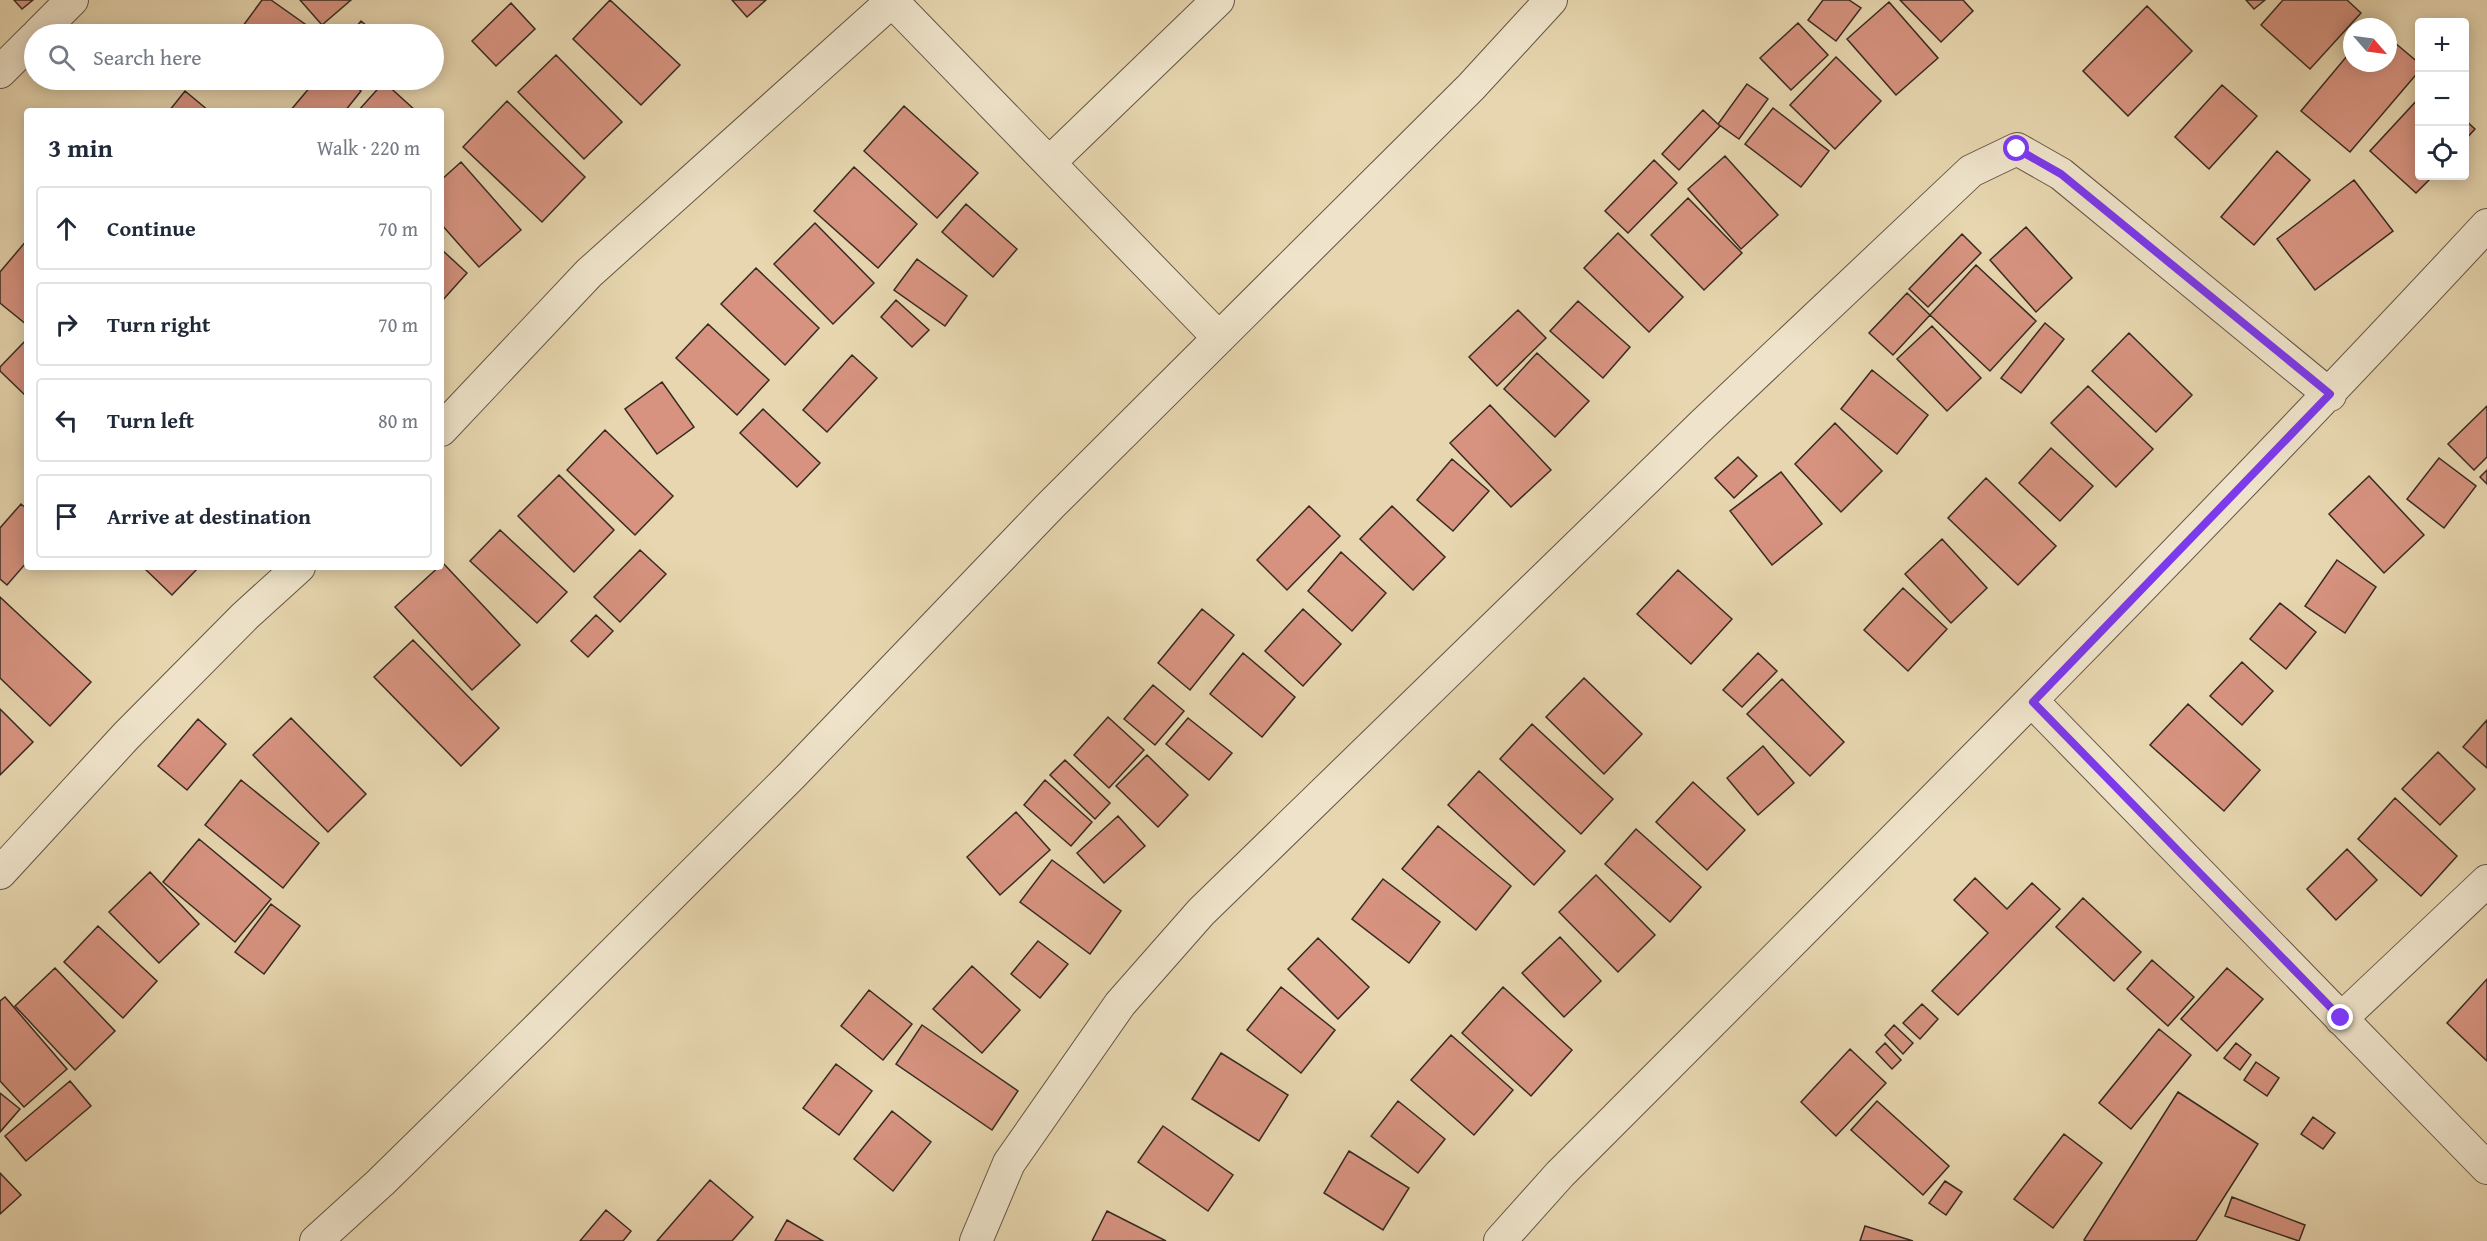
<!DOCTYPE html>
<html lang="en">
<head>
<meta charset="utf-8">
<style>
	:root { --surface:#fff; --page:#f2f2f3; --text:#1f2937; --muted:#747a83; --line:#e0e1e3 }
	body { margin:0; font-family:"Gentium Book Plus",serif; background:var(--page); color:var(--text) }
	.controls { position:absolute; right:18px; top:18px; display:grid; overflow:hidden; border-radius:6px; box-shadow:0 3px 15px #0003 }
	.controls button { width:54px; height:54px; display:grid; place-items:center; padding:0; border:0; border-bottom:2px solid var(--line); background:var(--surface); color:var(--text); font:30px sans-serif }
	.compass { position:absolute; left:2343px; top:18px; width:54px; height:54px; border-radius:50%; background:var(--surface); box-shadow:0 3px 15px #0003; rotate:118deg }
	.stop { position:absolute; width:18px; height:18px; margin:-14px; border:4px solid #7c3aed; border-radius:50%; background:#fff }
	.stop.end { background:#7c3aed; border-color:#fff; box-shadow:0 2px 6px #0008 }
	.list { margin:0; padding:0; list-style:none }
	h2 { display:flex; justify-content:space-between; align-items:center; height:78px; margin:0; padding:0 24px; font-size:26px }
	h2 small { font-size:20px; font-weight:400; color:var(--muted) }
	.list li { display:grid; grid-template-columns:39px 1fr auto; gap:18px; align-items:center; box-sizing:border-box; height:84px; margin:0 12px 12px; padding:0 12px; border:2px solid var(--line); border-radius:6px }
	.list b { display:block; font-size:22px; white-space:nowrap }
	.list em { font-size:20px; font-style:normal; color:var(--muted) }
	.icon { flex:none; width:33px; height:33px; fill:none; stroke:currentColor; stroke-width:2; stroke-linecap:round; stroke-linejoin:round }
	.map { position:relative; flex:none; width:2487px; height:1241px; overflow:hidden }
	.search { position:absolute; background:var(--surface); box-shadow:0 3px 15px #0003; left:24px; top:24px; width:420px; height:66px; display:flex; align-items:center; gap:15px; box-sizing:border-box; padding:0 21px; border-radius:33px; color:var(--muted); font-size:22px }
	.panel { position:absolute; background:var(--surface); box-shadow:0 3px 15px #0003; left:24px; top:108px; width:420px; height:462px; border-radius:6px }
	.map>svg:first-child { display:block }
	.building { fill:#d79380; stroke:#382b22; stroke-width:1.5 }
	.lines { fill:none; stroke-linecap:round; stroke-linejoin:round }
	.minor-casing { stroke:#645645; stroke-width:34 }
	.minor { stroke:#efe4cb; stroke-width:32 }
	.route { stroke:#7c3aed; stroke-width:8 }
</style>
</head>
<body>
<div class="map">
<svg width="2487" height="1241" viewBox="0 0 2487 1241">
	<rect width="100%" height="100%" fill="#e7d6af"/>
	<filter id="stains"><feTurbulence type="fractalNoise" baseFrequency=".00333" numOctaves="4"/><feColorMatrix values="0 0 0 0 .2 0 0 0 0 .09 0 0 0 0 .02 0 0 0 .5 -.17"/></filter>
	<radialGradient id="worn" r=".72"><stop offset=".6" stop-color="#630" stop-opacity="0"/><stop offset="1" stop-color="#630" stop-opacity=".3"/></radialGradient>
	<path class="building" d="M14,0H33L22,9Z
		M262,0H271L319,34H237Z
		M300,0H351L322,25Z
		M610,0L680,65L641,105L573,39Z
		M732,0H766L747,17Z
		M1823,0H1849L1861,8L1836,41L1808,20Z
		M1900,0H1963L1973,11L1941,42Z
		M2246,0H2265L2254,9Z
		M2283,0H2347L2361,13L2310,69L2261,25Z
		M1889,2L1938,58L1896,95L1847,39Z
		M511,3L535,29L496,66L472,41Z
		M2147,6L2192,51L2128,116L2083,71Z
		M361,21L377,34H350Z
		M1798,23L1828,55L1791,90L1760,58Z
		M2388,37L2420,64V70L2350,152L2301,111L2352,50V63H2388Z
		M556,55L622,122L584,159L518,92Z
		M1836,57L1881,101L1835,149L1790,105Z
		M316,80H347L361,91L345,111H290Z
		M384,82L416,111H358Z
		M1747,84L1768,99L1739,139L1718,124Z
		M2222,85L2257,116L2209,169L2175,137Z
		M185,91L209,111H169Z
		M2420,97V176H2433L2416,193L2370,151Z
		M507,101L585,177L542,222L463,147Z
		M904,106L978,173L937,218L864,151Z
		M1773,108L1829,151L1801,187L1745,144Z
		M1703,110L1720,126L1679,170L1662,154Z
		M2464,119L2475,129L2464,141Z
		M2277,151L2310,180L2254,245L2221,217Z
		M1725,156L1778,215L1741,249L1688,189Z
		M1654,160L1677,183L1628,233L1605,211Z
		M461,162L521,230L479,267L441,224V180Z
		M854,167L917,224L878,268L814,211Z
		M2354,180L2393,231L2315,290L2277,239Z
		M1688,198L1742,253L1704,290L1651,235Z
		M966,204L1017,249L993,277L942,232Z
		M815,223L874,283L833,324L774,264Z
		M2026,227L2072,278L2036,312L1990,260Z
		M1618,233L1683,297L1649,332L1584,268Z
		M1962,234L1981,253L1928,307L1909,289Z
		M27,240V325L0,303V272Z
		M441,249L467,273L441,302Z
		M917,259L967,296L945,326L894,290Z
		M1976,265L2036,321L1990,371L1930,315Z
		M756,268L819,328L785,365L721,304Z
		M1907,293L1930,315L1893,355L1869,333Z
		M896,300L929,330L912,347L881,317Z
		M1578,301L1630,347L1603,378L1550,331Z
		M1518,310L1546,338L1497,386L1469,357Z
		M2045,323L2064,339L2021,393L2001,378Z
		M708,324L769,380L737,415L676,358Z
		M1932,326L1981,378L1947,411L1897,359Z
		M2129,333L2192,395L2156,432L2092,371Z
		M25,341L27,343V397L0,371V367Z
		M1537,353L1589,401L1555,437L1504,389Z
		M852,355L877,378L827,432L803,410Z
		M1872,370L1928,415L1897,454L1841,409Z
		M662,382L694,427L657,454L625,409Z
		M2088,386L2153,449L2116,487L2051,423Z
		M1490,405L1551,470L1511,507L1450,443Z
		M2487,406V457L2474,470L2448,444Z
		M763,409L820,463L797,487L740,433Z
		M1835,423L1882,471L1841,512L1795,464Z
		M605,430L673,496L635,535L567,470Z
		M2051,448L2093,486L2060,521L2019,483Z
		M1738,457L1757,476L1734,498L1715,478Z
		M2439,458L2476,486L2444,528L2407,499Z
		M1452,459L1489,491L1453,531L1417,500Z
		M2487,470V484L2480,477Z
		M1781,472L1822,524L1772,565L1730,511Z
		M559,475L614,530L574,572L518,516Z
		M2369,476L2424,535L2384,573L2329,514Z
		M1986,478L2056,546L2018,585L1948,518Z
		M21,504L27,509V562L7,585L0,579V528Z
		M1309,506L1340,536L1287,590L1257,560Z
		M1392,506L1445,557L1413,590L1360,539Z
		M500,530L567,592L537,623L470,561Z
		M1942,539L1987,588L1951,623L1905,574Z
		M640,550L666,574L620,622L594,597Z
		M1341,552L1386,593L1352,631L1308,591Z
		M2337,560L2376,587L2345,633L2305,606Z
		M443,563L520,645L472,690L395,607Z
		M143,567H199L172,595Z
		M1678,570L1732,619L1691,664L1637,614Z
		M1903,588L1947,629L1908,671L1864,630Z
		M0,597L91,682L50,726L0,678Z
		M2280,603L2316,632L2286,669L2250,639Z
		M1202,609L1234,635L1190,690L1158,663Z
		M1303,609L1341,644L1303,686L1265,651Z
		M596,615L613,631L588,657L571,641Z
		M413,640L499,728L461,766L374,677Z
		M1243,653L1295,697L1262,737L1210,694Z
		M1758,653L1777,671L1742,707L1723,690Z
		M2242,662L2273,691L2242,725L2210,696Z
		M1584,678L1642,734L1604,774L1546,717Z
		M1782,679L1844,742L1810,776L1747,714Z
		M1153,685L1184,711L1155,745L1124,719Z
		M2188,704L2260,770L2224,811L2150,745Z
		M0,709L33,742L0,775Z
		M1108,717L1144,750L1109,788L1074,755Z
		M291,718L366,794L328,832L253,755Z
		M1188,718L1232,753L1209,780L1166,744Z
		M198,719L226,744L187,790L158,766Z
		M2487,720V768L2463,747Z
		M1532,724L1613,799L1581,834L1500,759Z
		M1763,746L1794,783L1758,815L1727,778Z
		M2438,752L2475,789L2440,825L2402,789Z
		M1147,755L1188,795L1158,827L1116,786Z
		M1065,760L1110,803L1095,819L1050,775Z
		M1479,771L1565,851L1534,885L1448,805Z
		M241,780L319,843L283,888L205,825Z
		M1045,780L1092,822L1071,846L1024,805Z
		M1693,782L1745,830L1707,870L1656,822Z
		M2395,798L2457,856L2421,896L2358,839Z
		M1016,812L1050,850L1000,895L967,857Z
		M1118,816L1145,846L1104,883L1077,853Z
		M1438,826L1511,886L1476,930L1402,869Z
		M1636,829L1701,887L1670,922L1605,864Z
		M199,839L271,899L235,942L163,882Z
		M2347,849L2377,880L2336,920L2307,889Z
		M1052,860L1121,911L1090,954L1020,902Z
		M150,872L199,924L159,963L109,912Z
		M1596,875L1655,935L1618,972L1559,912Z
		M1975,878L2007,909L2032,883L2060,909L1958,1015L1932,991L1988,933L1954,900Z
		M1383,879L1440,922L1409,963L1352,919Z
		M2083,898L2141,952L2114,981L2056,927Z
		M271,904L300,926L264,974L235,952Z
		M98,926L157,981L123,1018L64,962Z
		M1560,937L1601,981L1564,1017L1522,973Z
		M1318,938L1369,987L1338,1019L1288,969Z
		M1038,941L1068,964L1040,998L1011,974Z
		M2152,960L2194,997L2168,1026L2127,989Z
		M972,966L1020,1010L982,1053L933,1009Z
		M55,968L115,1031L75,1070L15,1006Z
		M2227,968L2263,999L2217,1051L2181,1019Z
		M2487,979V1061L2447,1023Z
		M1281,987L1335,1030L1301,1073L1247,1030Z
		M1503,987L1572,1050L1531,1096L1462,1033Z
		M869,990L912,1024L883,1060L841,1026Z
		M5,997L67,1069L24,1107L0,1081V1001Z
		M1922,1004L1938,1019L1920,1039L1903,1023Z
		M922,1025L1018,1091L992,1130L896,1064Z
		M1894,1025L1913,1043L1903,1054L1885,1035Z
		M2159,1029L2191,1055L2131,1129L2099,1103Z
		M1451,1035L1513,1090L1474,1135L1411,1080Z
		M1885,1043L1901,1060L1892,1069L1876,1052Z
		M2236,1043L2251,1055L2240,1070L2224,1058Z
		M1850,1049L1886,1083L1836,1136L1801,1102Z
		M1221,1053L1288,1095L1259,1141L1192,1099Z
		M2256,1062L2279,1078L2267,1096L2244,1080Z
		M836,1064L872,1091L839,1135L803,1108Z
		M70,1081L91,1106L26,1161L5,1136Z
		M2178,1092L2258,1144L2196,1241H2086L2084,1240Z
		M0,1093L20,1109L0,1132Z
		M1398,1101L1445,1139L1418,1173L1371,1136Z
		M1877,1101L1949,1166L1923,1195L1851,1130Z
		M892,1111L931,1142L893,1191L854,1159Z
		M2313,1117L2335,1133L2323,1149L2301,1134Z
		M1163,1126L1233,1175L1208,1211L1138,1162Z
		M2064,1134L2102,1163L2053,1228L2014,1199Z
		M1349,1151L1409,1188L1383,1230L1324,1193Z
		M0,1173L21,1195L0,1214Z
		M710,1180L753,1217L732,1241H657Z
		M1945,1181L1962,1192L1946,1215L1929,1203Z
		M2232,1197L2305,1225L2299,1241L2225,1216Z
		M606,1210L631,1231L623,1241H580Z
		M1107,1211L1166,1241H1092Z
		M787,1220L823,1241H775Z
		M1865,1226L1913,1241H1860Z"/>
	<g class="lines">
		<defs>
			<path id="minor" d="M891,0L1219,338
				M38,34L72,0
				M0,72L34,38
				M1049,163L1218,0
				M441,430L589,273L892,1
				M2033,702L2487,1168
				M0,873L126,736L245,616L299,567
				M2341,1019L2487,881
				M316,1241L381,1182L536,1030L792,775L1051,505L1471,87L1551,0
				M976,1241L1009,1163L1120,1004L1201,912L1703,424L1971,171L2017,149L2061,174L2330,395
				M1500,1241L1560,1174C1873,861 2186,549 2487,225"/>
		</defs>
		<use href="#minor" class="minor-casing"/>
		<use href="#minor" class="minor"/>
	</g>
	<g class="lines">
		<path class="route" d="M2017,149L2061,174L2330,394L2033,702L2341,1018"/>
	</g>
	<rect width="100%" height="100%" filter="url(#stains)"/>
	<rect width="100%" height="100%" fill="url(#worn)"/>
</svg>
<div class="controls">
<button>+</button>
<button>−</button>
<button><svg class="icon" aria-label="locate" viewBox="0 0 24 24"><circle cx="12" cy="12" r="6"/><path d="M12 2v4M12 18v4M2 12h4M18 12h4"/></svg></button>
</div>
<svg class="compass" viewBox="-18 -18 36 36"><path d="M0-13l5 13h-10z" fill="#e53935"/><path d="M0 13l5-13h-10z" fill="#747a83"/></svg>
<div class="stop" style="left:2017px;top:149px"></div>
<div class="stop end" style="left:2341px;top:1018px"></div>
<div class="search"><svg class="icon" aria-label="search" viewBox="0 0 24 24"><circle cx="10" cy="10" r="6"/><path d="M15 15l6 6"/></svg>Search here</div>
<section class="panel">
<h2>3 min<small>Walk · 220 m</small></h2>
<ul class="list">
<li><svg class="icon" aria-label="ahead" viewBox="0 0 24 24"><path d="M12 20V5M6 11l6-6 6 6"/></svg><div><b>Continue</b></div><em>70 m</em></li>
<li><svg class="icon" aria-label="right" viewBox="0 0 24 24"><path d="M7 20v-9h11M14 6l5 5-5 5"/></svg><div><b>Turn right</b></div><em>70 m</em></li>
<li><svg class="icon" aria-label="left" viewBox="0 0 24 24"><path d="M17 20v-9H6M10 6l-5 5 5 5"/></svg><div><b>Turn left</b></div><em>80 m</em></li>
<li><svg class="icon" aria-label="arrive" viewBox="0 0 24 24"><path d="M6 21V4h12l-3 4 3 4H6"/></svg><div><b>Arrive at destination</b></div></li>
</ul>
</section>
</div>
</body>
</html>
